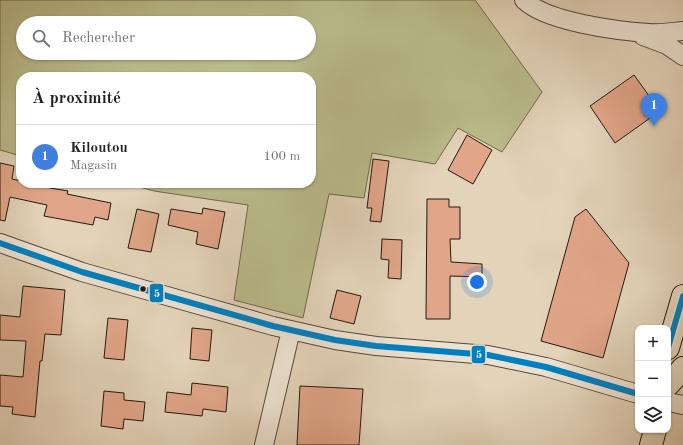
<!DOCTYPE html>
<html lang="fr">
<head>
<meta charset="utf-8">
<style>
	:root { --surface:#fff; --page:#f2f2f2; --text:#202124; --muted:#757577; --line:#e0e0e0; --accent:#8f2418 }
	body { margin:0; font-family:"Old Standard TT",serif; background:var(--page); color:var(--text) }
	.controls { position:absolute; right:12px; bottom:12px; display:grid; overflow:hidden; border-radius:8px; box-shadow:0 1px 3px #0004 }
	.controls button { width:36px; height:36px; display:grid; place-items:center; padding:0; border:0; border-bottom:1px solid var(--line); background:var(--surface); color:var(--text); font:20px sans-serif }
	.you { position:absolute; left:477px; top:282px; width:14px; height:14px; margin:-10px; border:3px solid #fff; border-radius:50%; background:#1a73e8; box-shadow:0 0 0 6px #1a73e833 }
	.badge { display:grid; place-items:center; width:26px; height:26px; border-radius:50%; background:var(--accent); color:#fff; font-size:13px; font-weight:700 }
	.pin { position:absolute; translate:-50% -33px; filter:drop-shadow(0 1px 2px #0008) }
	.pin::after { content:''; position:absolute; top:21px; width:14px; height:12px; background:inherit; clip-path:polygon(0 0,100% 0,50% 100%) }
	.list { margin:0; padding:0; list-style:none }
	h2 { display:flex; justify-content:space-between; align-items:center; height:52px; margin:0; padding:0 16px; font-size:17px }
	h2 small { font-size:13px; font-weight:400; color:var(--muted) }
	.list li { display:grid; grid-template-columns:26px 1fr auto; gap:12px; align-items:center; box-sizing:border-box; height:64px; padding:0 16px; border-top:1px solid var(--line) }
	.list b { display:block; font-size:15px; white-space:nowrap }
	.list p { margin:0; font-size:13px; white-space:nowrap; color:var(--muted) }
	.list em { font-size:13px; font-style:normal; color:var(--muted) }
	.icon { flex:none; width:22px; height:22px; fill:none; stroke:currentColor; stroke-width:2; stroke-linecap:round; stroke-linejoin:round }
	.map { position:relative; flex:none; width:683px; height:445px; overflow:hidden }
	.search { position:absolute; background:var(--surface); box-shadow:0 1px 3px #0004; left:16px; top:16px; width:300px; height:44px; display:flex; align-items:center; gap:10px; box-sizing:border-box; padding:0 14px; border-radius:22px; color:var(--muted); font-size:15px }
	.panel { position:absolute; background:var(--surface); box-shadow:0 1px 3px #0004; left:16px; top:72px; width:300px; height:116px; border-radius:16px }
	.map>svg:first-child { display:block }
	.green { fill:#babb8b; stroke:#6e6a4c; fill-rule:evenodd }
	.building { fill:#e1a689; stroke:#23190e }
	.lines { fill:none; stroke-linecap:round; stroke-linejoin:round }
	.street-casing { stroke:#534839; stroke-width:20 }
	.primary-casing { stroke:#23190e; stroke-width:24 }
	.street { stroke:#ede2d2; stroke-width:18 }
	.primary { stroke:#e3d3b9; stroke-width:22 }
	.bus-1-casing { stroke:#ede2d2; stroke-width:9 }
	.bus-1 { stroke:#0080c0; stroke-width:6 }
	.bus-dot { fill:#23190e; stroke:#ede2d2; stroke-width:1.5 }
	.line-badge { stroke:#ede2d2; stroke-width:1.5 }
	.badge-label { font-size:11px; text-anchor:middle; font-weight:bold; fill:#fff }
</style>
</head>
<body>
<div class="map">
<svg width="683" height="445" viewBox="0 0 683 445">
	<rect width="100%" height="100%" fill="#e3d3b9"/>
	<filter id="stains"><feTurbulence type="fractalNoise" baseFrequency=".005" numOctaves="4"/><feColorMatrix values="0 0 0 0 .2 0 0 0 0 .09 0 0 0 0 .02 0 0 0 .5 -.17"/></filter>
	<radialGradient id="worn" r=".72"><stop offset=".6" stop-color="#630" stop-opacity="0"/><stop offset="1" stop-color="#630" stop-opacity=".3"/></radialGradient>
	<path class="green" d="M0,0H475L542,92L502,152L458,128L435,164L372,153L364,198L329,194L303,318L234,300L248,205L154,191L125,183H311V77H21V156L0,150ZM23,23H309V53H23Z"/>
	<path class="building" d="M634,75L660,111L615,143L590,106Z
		M467,135L492,150L473,184L448,170Z
		M373,159L389,161L381,222L370,221L372,208H367Z
		M0,163L14,166L12,179L21,181V183L68,191L67,194L111,203L108,220L95,217L93,225L44,216L47,205L10,197L5,221L0,220Z
		M427,199H449V207H460V239H450L451,262L482,264V277L450,276V319H426Z
		M203,208L225,212L218,249L196,244L198,232L168,225L171,209L202,214Z
		M137,209L159,214L151,252L128,248Z
		M586,209L629,263L603,358L541,341L575,217Z
		M382,239L402,240L401,279L388,278L389,260L381,259Z
		M23,286L65,290L61,335L45,334L42,361H40L35,417L12,414L13,407L0,406V375L23,377L26,341L0,340V315L20,317Z
		M337,290L361,296L354,324L330,318Z
		M108,318L128,320L124,360L104,358Z
		M192,328L212,330L209,361L190,359Z
		M192,383L228,387L226,412L203,409L202,416L165,412L167,392L191,395Z
		M300,386L363,389L359,445H297Z
		M104,391L124,393V400L145,402L143,421L124,419L123,429L101,426Z"/>
	<g class="lines">
		<defs>
			<path id="street" d="M524,0C546,22 618,31 649,33C660,34 672,32 683,31
				M643,36L667,45L683,56
				M0,243L82,272L273,326L335,340L376,346L488,355L546,367L638,394
				M668,402L683,405
				M264,445L291,330"/>
			<path id="primary" d="M668,348L683,296
				M668,385L683,368
				M651,445L655,430"/>
		</defs>
		<use href="#street" class="street-casing"/>
		<use href="#primary" class="primary-casing"/>
		<use href="#street" class="street"/>
		<use href="#primary" class="primary"/>
		<defs>
			<path id="bus-1" d="M0,243L82,272L273,326L335,340L376,346L488,355L546,367L638,394
				M668,348L683,296"/>
		</defs>
		<use href="#bus-1" class="bus-1-casing"/>
		<use href="#bus-1" class="bus-1"/>
	</g>
	<circle class="bus-dot" cx="143" cy="289" r="3.5"/>
	<g class="line-badge">
		<rect x="149" y="283" width="15" height="20" rx="4" fill="#0080c0"/>
		<rect x="471" y="345" width="15" height="19" rx="4" fill="#0080c0"/>
	</g>
	<g class="badge-label">
		<text x="157" y="297">5</text>
		<text x="479" y="358">5</text>
	</g>
	<rect width="100%" height="100%" filter="url(#stains)"/>
	<rect width="100%" height="100%" fill="url(#worn)"/>
</svg>
<div class="controls">
<button>+</button>
<button>−</button>
<button><svg class="icon" aria-label="layers" viewBox="0 0 24 24"><path d="M12 4l9 5-9 5-9-5zM3 14l9 5 9-5"/></svg></button>
</div>
<div class="you"></div>
<div class="pin badge" style="left:654px;top:126px;background:#3f7fe0">1</div>
<div class="search"><svg class="icon" aria-label="search" viewBox="0 0 24 24"><circle cx="10" cy="10" r="6"/><path d="M15 15l6 6"/></svg>Rechercher</div>
<section class="panel">
<h2>À proximité<small></small></h2>
<ul class="list">
<li><span class="badge" style="background:#3f7fe0">1</span><div><b>Kiloutou</b><p>Magasin</p></div><em>100 m</em></li>
</ul>
</section>
</div>
</body>
</html>
